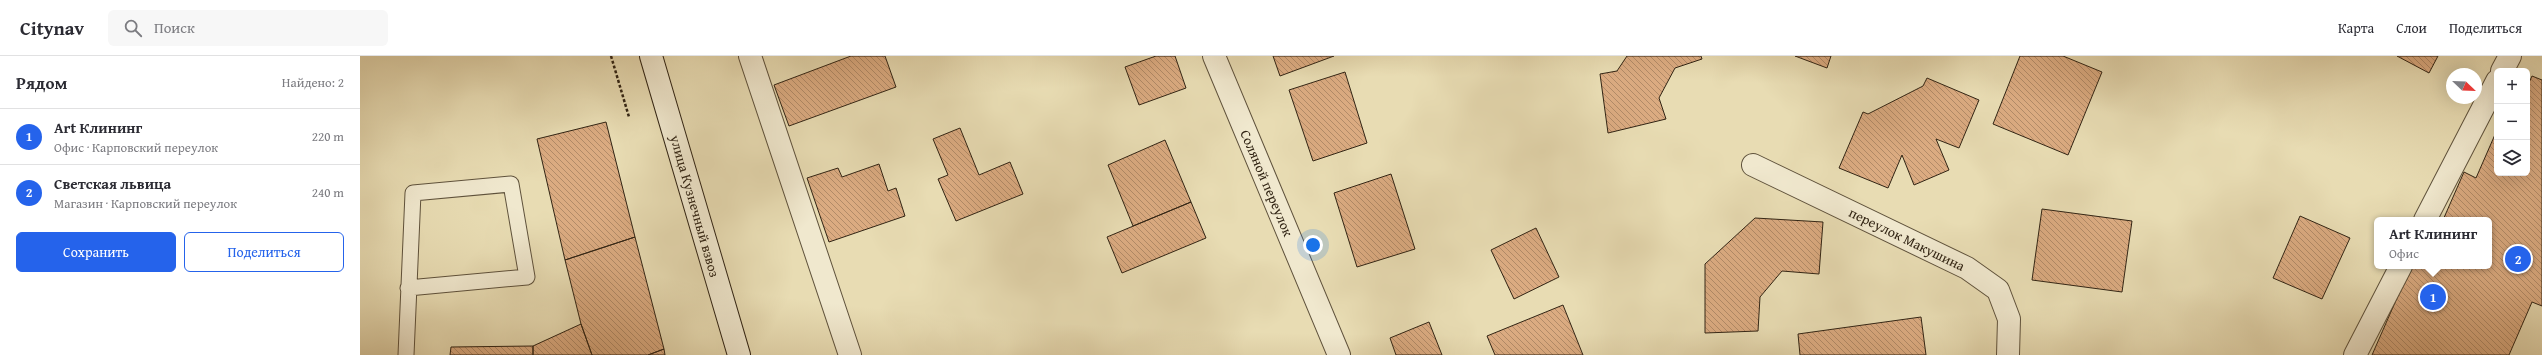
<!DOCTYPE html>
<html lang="ru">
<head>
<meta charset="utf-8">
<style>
	:root { --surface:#fff; --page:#f7f7f7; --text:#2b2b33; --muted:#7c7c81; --line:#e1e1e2; --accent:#2563eb }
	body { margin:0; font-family:"Gentium Book Plus",serif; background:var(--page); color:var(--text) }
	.controls { position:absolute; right:12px; top:12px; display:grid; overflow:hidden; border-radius:6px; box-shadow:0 4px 16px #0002 }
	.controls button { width:36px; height:36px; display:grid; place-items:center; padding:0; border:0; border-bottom:1px solid var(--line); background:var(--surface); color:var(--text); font:20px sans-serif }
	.compass { position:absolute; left:2086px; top:12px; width:36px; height:36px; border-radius:50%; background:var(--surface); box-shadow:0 4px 16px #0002; rotate:113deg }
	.you { position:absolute; left:953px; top:189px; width:14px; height:14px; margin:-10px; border:3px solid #fff; border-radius:50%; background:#1a73e8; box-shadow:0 0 0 6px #1a73e833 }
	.badge { display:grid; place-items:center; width:26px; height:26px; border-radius:50%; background:var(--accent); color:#fff; font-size:13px; font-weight:700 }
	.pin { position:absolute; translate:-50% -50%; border:2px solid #fff; box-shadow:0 1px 4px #0006 }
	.popup { position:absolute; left:2014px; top:161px; width:118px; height:52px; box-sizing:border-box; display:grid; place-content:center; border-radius:6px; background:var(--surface); filter:drop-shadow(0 1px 3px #0005); font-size:13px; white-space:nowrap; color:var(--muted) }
	.popup b { font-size:15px; color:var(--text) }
	.popup::after { content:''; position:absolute; left:50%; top:100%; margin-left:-8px; border:8px solid transparent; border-top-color:var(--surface) }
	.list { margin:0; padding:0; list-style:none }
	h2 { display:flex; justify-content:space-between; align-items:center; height:52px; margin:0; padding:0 16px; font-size:17px }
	h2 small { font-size:13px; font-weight:400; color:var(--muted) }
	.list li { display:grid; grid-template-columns:26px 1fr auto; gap:12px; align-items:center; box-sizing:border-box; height:56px; padding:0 16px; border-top:1px solid var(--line) }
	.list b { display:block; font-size:15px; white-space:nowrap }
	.list p { margin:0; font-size:13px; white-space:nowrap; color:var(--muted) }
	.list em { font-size:13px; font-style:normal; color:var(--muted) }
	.actions { display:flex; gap:8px; padding:12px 16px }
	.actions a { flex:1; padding:9px 0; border:1px solid var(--accent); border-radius:6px; text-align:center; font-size:14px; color:var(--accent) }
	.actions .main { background:var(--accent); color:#fff }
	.icon { flex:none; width:22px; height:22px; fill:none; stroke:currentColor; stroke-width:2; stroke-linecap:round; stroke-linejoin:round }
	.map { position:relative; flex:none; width:2182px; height:299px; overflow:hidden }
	header { display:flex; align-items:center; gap:24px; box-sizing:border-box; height:56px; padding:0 20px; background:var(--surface); border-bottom:1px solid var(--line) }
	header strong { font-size:19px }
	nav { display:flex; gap:22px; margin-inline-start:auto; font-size:14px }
	.search { width:280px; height:36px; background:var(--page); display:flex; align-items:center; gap:10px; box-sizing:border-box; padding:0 14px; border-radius:6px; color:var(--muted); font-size:15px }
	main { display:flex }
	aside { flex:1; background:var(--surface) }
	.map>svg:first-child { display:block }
	.building { fill:url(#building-back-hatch); stroke:#312414 }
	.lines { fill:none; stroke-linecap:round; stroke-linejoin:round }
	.lane-casing { stroke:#5f523c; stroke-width:17 }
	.street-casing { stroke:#5f523c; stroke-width:24 }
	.secondary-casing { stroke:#312414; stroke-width:24 }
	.path { stroke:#312414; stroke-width:2.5; stroke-dasharray:3 2; stroke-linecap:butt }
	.lane { stroke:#f0e8ce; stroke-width:15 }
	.street { stroke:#f0e8ce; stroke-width:22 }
	.secondary { stroke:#f0e8ce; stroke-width:22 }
	.labels { text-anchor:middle; stroke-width:3; stroke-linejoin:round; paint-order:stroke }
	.street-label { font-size:14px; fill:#312414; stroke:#f0e8ce }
</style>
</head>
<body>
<header>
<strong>Citynav</strong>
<div class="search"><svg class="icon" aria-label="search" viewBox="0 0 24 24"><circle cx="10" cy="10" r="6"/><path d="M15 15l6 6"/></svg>Поиск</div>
<nav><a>Карта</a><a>Слои</a><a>Поделиться</a></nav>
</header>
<main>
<aside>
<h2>Рядом<small>Найдено: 2</small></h2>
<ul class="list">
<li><span class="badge">1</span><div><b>Art Клининг</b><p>Офис · Карповский переулок</p></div><em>220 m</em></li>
<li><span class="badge">2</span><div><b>Светская львица</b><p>Магазин · Карповский переулок</p></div><em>240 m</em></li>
</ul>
<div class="actions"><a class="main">Сохранить</a><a>Поделиться</a></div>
</aside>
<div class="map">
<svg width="2182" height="299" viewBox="0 0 2182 299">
	<defs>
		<pattern id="building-back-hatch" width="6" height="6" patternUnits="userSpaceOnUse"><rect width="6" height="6" fill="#dbab81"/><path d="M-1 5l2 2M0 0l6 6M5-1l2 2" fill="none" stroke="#b28b68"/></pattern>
	</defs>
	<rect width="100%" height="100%" fill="#e8dcb3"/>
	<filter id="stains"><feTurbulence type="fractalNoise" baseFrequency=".005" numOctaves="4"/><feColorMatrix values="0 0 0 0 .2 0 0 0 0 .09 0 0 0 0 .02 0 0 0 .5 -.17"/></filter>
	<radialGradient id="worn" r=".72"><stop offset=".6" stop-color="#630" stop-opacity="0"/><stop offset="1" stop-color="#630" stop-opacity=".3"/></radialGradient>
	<path class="building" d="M491,0H525L536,31L429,70L414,29Z
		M796,0H815L826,32L779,49L765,11Z
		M913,0H974L920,20Z
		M1267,0H1341L1342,3L1315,12L1299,42L1306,63L1248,77L1240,18L1257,15Z
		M1435,0H1471L1467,12Z
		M1660,0H1703L1742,16L1708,99L1633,68Z
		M2037,0H2078L2069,17Z
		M985,16L1007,87L953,105L929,34Z
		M2172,20L2182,24V250L2172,246L2149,299H2012L2051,210H2129V164H2083L2104,116L2116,122L2137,74V117H2167V31Z
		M1567,22L1619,44L1599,92L1576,83L1589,114L1554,129L1542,99L1528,132L1479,112L1503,56L1508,58L1563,30Z
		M246,66L275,181L205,204L177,83Z
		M600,72L619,119L650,106L663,138L596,165L578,123L588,119L573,83Z
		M805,84L831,146L773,170L748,109Z
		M519,108L528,135L536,132L545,160L469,186L447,122L478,112L482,121Z
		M1031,118L1055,193L997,211L974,137Z
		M831,146L846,182L762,217L747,181Z
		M1682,153L1772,165L1762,236L1672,224Z
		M1940,160L1990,182L1962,243L1913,222Z
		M1395,162L1463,166L1459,218L1422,215L1400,241L1398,275L1345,277V208Z
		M1176,172L1199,221L1154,243L1131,194Z
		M275,181L304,293L288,299H232L221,268L205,204Z
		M1203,249L1223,299H1135L1127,280Z
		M1561,261L1566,299H1440L1438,278Z
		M1069,266L1082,299H1036L1030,282Z
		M221,268L232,299H173V290Z
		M173,290V299H90L91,291Z
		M304,293L305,299H288Z"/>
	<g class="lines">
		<defs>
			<path id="lane" d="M46,299L53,137L151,128L167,221L48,232"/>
			<path id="street" d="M390,0L490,299
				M854,0L979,299
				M2142,15L2150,0
				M1393,109L1607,212L1638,234L1649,263L1648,299
				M2065,164L2137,25
				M1995,299L2041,210"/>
			<path id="secondary" d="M291,0L379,299"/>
		</defs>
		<use href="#lane" class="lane-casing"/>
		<use href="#street" class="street-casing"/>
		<use href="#secondary" class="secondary-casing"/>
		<path class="path" d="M251,0L269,61"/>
		<use href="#lane" class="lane"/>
		<use href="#street" class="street"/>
		<use href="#secondary" class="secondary"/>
	</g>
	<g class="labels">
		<g class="street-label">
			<text transform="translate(907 127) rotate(67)" y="5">Соляной переулок</text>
			<text transform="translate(335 150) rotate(74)" y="5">улица Кузнечный взвоз</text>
			<text transform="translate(1547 183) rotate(26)" y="5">переулок Макушина</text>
		</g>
	</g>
	<rect width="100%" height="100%" filter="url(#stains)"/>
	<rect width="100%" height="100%" fill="url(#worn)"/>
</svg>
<div class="controls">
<button>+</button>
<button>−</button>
<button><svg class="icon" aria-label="layers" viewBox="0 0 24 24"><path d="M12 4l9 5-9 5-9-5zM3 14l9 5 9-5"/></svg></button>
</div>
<svg class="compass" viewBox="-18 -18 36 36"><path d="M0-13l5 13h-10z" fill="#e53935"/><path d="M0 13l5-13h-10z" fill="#7c7c81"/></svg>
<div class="you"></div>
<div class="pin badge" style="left:2073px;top:241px">1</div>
<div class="popup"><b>Art Клининг</b>Офис</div>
<div class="pin badge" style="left:2158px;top:203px">2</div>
</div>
</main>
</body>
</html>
